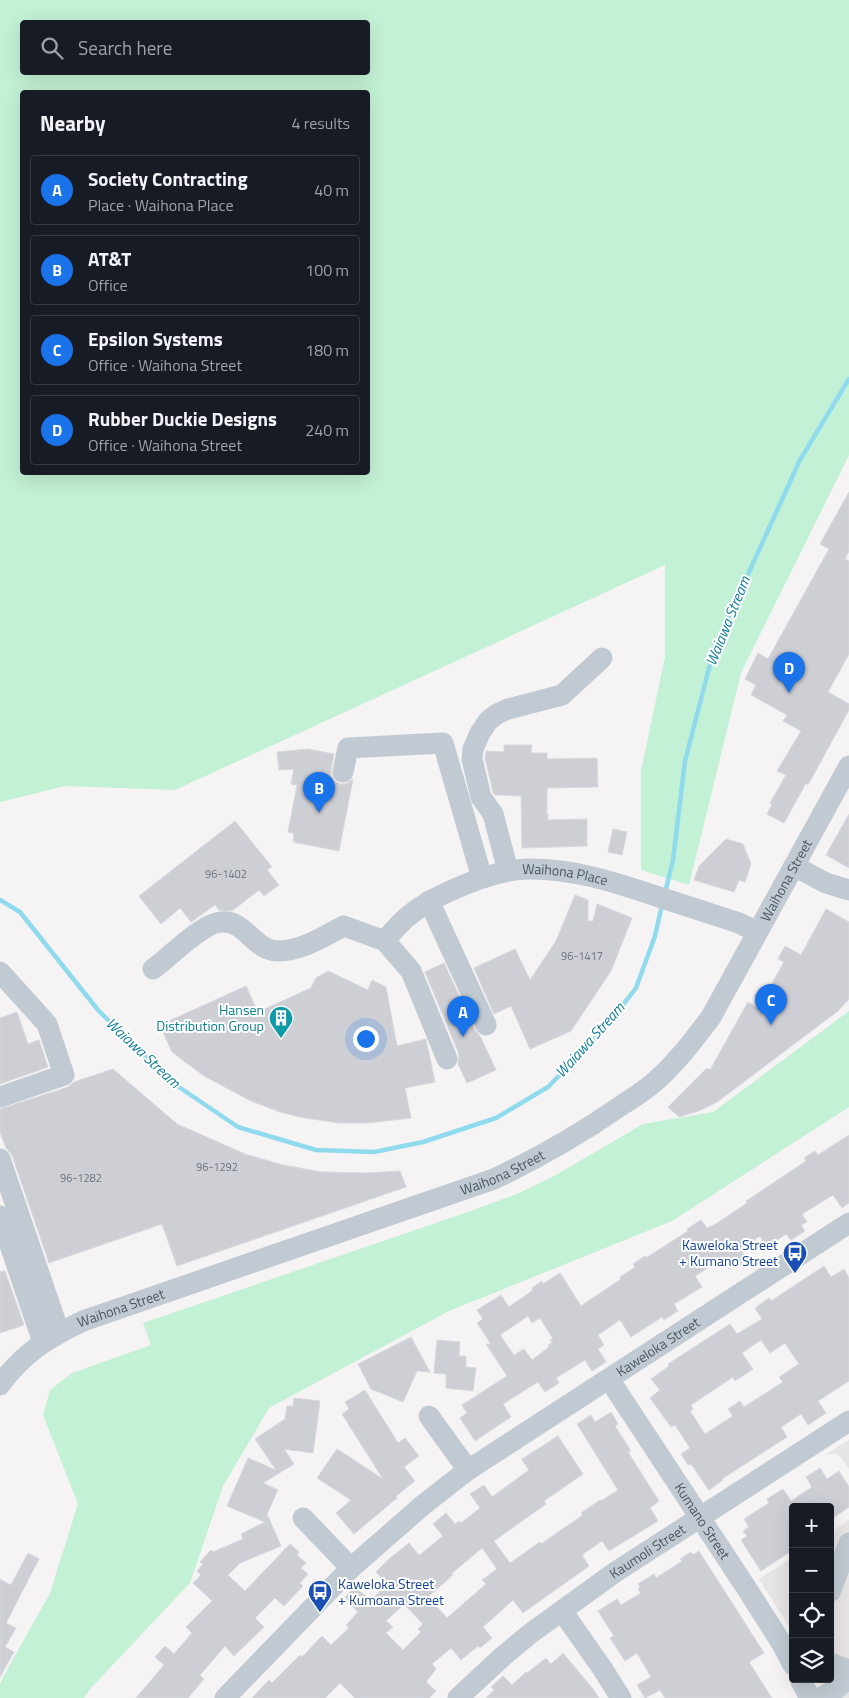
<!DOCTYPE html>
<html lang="en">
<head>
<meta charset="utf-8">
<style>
	:root { --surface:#171b24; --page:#20242c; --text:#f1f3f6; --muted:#9ea1a6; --line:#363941; --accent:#1a73e8 }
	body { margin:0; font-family:"Titillium Web",sans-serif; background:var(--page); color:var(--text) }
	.controls { position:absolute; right:15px; bottom:15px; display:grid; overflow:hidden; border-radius:5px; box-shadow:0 5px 20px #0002 }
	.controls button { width:45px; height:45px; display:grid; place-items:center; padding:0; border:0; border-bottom:1px solid var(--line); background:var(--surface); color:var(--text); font:25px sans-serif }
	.you { position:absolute; left:365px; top:1038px; width:18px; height:18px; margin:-12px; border:4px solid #fff; border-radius:50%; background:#1a73e8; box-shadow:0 0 0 8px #1a73e833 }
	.badge { display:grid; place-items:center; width:32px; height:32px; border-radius:50%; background:var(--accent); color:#fff; font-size:16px; font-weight:700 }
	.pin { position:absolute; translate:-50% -41px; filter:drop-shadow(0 1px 2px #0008) }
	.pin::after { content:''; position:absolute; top:26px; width:18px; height:15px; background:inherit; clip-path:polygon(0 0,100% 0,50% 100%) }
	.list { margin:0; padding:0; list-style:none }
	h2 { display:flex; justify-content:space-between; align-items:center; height:65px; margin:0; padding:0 20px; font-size:21px }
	h2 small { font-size:16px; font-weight:400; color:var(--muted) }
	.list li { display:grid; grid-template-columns:32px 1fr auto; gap:15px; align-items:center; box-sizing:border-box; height:70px; margin:0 10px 10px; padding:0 10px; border:1px solid var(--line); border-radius:5px }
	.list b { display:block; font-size:19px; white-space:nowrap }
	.list p { margin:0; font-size:16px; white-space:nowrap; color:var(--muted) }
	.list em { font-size:16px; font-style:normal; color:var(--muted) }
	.icon { flex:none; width:28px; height:28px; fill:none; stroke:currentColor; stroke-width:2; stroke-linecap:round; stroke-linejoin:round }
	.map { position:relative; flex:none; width:849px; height:1698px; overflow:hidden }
	.search { position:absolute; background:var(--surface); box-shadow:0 5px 20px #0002; left:20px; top:20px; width:350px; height:55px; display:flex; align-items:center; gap:12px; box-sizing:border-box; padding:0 18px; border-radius:5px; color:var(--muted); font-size:19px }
	.panel { position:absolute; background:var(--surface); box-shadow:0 5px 20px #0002; left:20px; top:90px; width:350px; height:385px; border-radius:5px }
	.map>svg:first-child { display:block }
	.education { fill:#e6e4e5 }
	.green { fill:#c3f1d5; fill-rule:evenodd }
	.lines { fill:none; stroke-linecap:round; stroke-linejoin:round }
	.stream { stroke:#90daee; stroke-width:4.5 }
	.building { fill:#cdcfd5; stroke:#d7d9de; fill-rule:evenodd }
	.minor { stroke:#c1cad2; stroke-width:21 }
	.labels { text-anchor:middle; stroke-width:4; stroke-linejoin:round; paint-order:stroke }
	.number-label { font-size:11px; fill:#6b747e }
	.street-label { font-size:14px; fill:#4a5661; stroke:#fff }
	.culture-label { font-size:14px; fill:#0d838f; stroke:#fff; text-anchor:end }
	.transit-label { font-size:14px; fill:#164399; stroke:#fff; text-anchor:end }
	.water-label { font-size:15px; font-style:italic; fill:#0c7c9b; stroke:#fff }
</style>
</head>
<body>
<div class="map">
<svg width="849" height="1698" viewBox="0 0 849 1698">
	<rect width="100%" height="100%" fill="#f5f3f3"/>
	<path class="education" d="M849,1440V1469L841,1457L836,1454L825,1455Z
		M849,1520V1698H828L818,1679H830V1533Z
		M793,1557V1633L759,1579Z"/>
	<path class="green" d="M0,0H849V455L741,673L689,885L641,870V771L665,657V565L175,790L65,786L0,802ZM22,22H368V72H22ZM22,92H368V472H22Z
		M849,1011V1107L672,1221L449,1311L269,1408L223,1486L190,1583L90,1689L84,1698H0V1684L2,1679L50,1593L78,1504L43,1415L50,1390L72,1373L151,1345L143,1323L465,1213L517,1194L556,1175L643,1124L713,1112Z"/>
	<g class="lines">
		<path class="stream" d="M665,893L673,860L685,761L714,649L800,460L849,379
			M0,900L20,912L98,1010L170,1081L238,1127L316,1150L374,1152L423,1142L496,1118L548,1087L606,1027L636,988L655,936L662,905"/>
	</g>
	<path class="building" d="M849,492V551L845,559L849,561V654L828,692L849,704V710L808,785L806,783L784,823L767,814L772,804L770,803L786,775L777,771L801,731L783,721L787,715L751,695L756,685L745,679L758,653L768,659L829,549L820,544Z
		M504,745H532L531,753H547V759L597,758L598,787L547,788V814H548V820L587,819V846L522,848L521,796L495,795L493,792L485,758L486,751L504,752Z
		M308,749L334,754L331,770V776L335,782L341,784H346L353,779L339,851L293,842L294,833L288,832L297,785L291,784L294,769L279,770L277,752Z
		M849,814V868L826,855Z
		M235,821L272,867L267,870L279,885L264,896L259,890L232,911L219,910L215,905L191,922L180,908L161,924L139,896Z
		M613,829L627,832L622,855L608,852Z
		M726,839L743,844L751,864L745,882L739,880L734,892L694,880L699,866Z
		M575,895L588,900V921H593L597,904L632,918L611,971L571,1031L530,1049L511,1006L494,1014L474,968L515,949L530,980L556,941Z
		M826,909L849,922V999L838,1011L717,1102L701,1110L679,1117L668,1107L707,1068L710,1070L748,1002L758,1008L784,962L778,959L785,946L801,955Z
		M444,963L475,1030L480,1036L496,1070L467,1083L458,1064L459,1054L425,972Z
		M328,971L368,990L372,980L386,987L397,1046L426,1039L435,1082L405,1088L411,1118L367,1123H339L299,1117L280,1112L251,1101L204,1076L172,1052L160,1025L246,986L258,1012L311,988L316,978Z
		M17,1012L28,1044L39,1040L48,1067L0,1084V1018Z
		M113,1069L177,1124L245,1154L283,1165L322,1172L367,1173L400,1171L406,1187L177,1266L162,1224L49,1263L12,1155L6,1148L0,1132V1109L68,1087L74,1082Z
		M849,1135V1203L842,1208L833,1195L802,1214L807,1222L801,1225L805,1231L791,1240L786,1234L767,1247L760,1236L740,1249L748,1260L737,1267L734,1266L729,1269L722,1259L695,1276L702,1287L674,1304L678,1311L664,1320L662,1317L631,1337L620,1320L598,1335L604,1345L598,1349L606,1362L592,1371L585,1360L556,1378L559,1383L545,1392L538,1382L525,1390L503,1404L511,1417L475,1441L460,1418L467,1413L462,1405L507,1376L486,1344H491L477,1323L483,1319L477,1310L501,1295L509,1307L533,1290L532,1288L542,1281L543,1284L560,1273L581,1306L621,1279L620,1277L635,1267L633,1264L645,1256L646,1258L688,1231L687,1229L701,1220L707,1228L714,1225L747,1203L746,1201L806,1161L804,1158L815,1151L818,1155ZM528,1316L532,1323L540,1318L553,1339L550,1340L552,1343L548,1345L549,1347L532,1360L524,1349L514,1355L500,1335Z
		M824,1266L831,1277L844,1269L849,1278V1381L818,1401L826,1413L808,1425L801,1414L781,1427L787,1437L722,1479L723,1480L709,1490L691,1464L688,1465L681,1454L690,1448L675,1425L671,1427L650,1398L660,1390L651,1379L669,1366L668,1364L730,1324L737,1334L762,1319L755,1308L769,1298L771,1301ZM761,1340L770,1353L785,1343L799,1364L779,1377L783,1382L744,1407L740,1401L728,1409L733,1416L705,1434L690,1411L693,1409L691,1405L733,1377L735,1381L753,1369L742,1353Z
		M5,1271L24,1325L0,1333V1272Z
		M411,1337L430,1372L417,1371L403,1402L371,1389L358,1364Z
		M437,1340L460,1342L459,1356H466V1367L476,1368L473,1391L446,1388V1374L434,1373Z
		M365,1390L398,1443L405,1438L419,1456L404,1467L415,1481L396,1496L397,1498L354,1534L336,1513L351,1500L317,1478L337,1449L383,1479L342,1414L349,1409L345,1402Z
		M294,1398L320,1401L313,1453L284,1449L294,1464L263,1483L278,1490L267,1514L281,1546L240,1563L228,1575L245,1591L290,1544L299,1552L297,1555L306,1563L301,1568L308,1574L300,1583L303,1586L284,1606L275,1598L255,1618L264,1627L234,1656L225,1646L200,1675L204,1679L188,1698H136L164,1665L155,1657L165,1646L174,1654L192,1633L186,1627L212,1601L193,1583L201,1575L197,1571L203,1564L200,1562L211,1550L213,1552L243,1539L241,1534L265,1522L227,1506L248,1458L276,1470L255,1439L285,1419L287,1406H293Z
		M611,1412L618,1424L615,1426L631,1451L628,1452L659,1501L650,1508L658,1521L609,1551L602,1541L582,1555L589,1566L523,1613L513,1600L483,1627L492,1638L480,1648L478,1646L461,1660L451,1648L432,1664L436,1669L426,1682L436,1691L429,1698H355L340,1683L325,1698H252L269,1680L272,1683L300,1655L302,1657L322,1636L331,1645L349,1628L346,1625L358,1612L347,1601L348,1600L345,1597L355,1587L370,1600L388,1585L376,1572L389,1559L409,1543L419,1555L421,1554L443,1536L433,1524L446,1513L455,1524L459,1521L461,1523L480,1508L470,1494L484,1485L492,1497L529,1470L522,1460V1459L558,1436L583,1474L544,1501L546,1504L494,1541L510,1563L540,1542L541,1544L583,1515L581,1513L600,1500L601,1501L618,1490L577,1424L591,1415L595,1422ZM482,1548L497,1569L482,1580L486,1584L447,1618L428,1597L453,1575L451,1574ZM404,1604L423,1624L418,1629L421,1632L403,1650L386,1633L393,1627L386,1621Z
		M820,1468L827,1479L839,1471L849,1487V1507L833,1518L830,1514V1507H793V1550L761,1571L741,1540L747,1536L743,1531L749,1527L744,1519L769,1503L767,1499L783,1489L791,1501L812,1487L806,1477Z
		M699,1551L764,1653L749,1662L772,1698H665L660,1690L645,1698L637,1685L651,1677L637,1653L625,1661L610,1638L614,1636L598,1611L617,1599L621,1605L641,1593L638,1589L640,1587L638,1584L654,1574L656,1578L682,1561L680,1559L691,1552L693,1555Z
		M28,1553L39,1559L6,1623L16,1628L5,1647L14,1652L0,1677V1579L11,1585Z
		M563,1653L593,1689L599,1698H486L494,1690L491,1687L503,1676L512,1685L526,1672L527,1673L546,1658L551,1664Z"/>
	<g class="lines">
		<g class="minor">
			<path d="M343,772L348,748L443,743L482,878"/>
			<path d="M794,866L826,883L849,890"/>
			<path d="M508,871L493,814L481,797L472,759L473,749L480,733L488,721L497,714L508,709L562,695L602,658"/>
			<path d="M429,901L486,1025"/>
			<path id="s1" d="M385,941C404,916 422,904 450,891C474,880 500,870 526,869C572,868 614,882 656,896C684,905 711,914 739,923L757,932"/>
			<path d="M153,969C169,957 198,928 216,923C245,915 251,951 279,951C302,951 324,936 344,926L385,941L411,971L447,1059"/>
			<path d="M0,972L47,1024L64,1075L0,1097"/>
			<path d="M0,1159L59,1332"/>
			<path d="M0,1216L43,1342"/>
			<path id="s2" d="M609,1379L747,1589L782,1644L793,1665"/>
			<path id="s3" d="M0,1385C22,1354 49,1337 83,1321L494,1179C538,1158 579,1135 619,1107C630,1100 641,1093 651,1085C674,1066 693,1041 711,1017L849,766"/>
			<path d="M429,1416L468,1470"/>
			<path d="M303,1518L351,1568"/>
			<path d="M830,1592L849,1543"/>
			<path d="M562,1611L602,1668L621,1698"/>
			<path d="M830,1663L849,1670"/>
			<path d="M800,1679L810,1698"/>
			<path id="s4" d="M225,1698L351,1568L423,1505L468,1470L849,1223"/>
			<path id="s5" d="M458,1698L501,1658L531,1633L614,1573L849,1421"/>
			<path d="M820,1698C832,1692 843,1686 849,1674"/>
		</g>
	</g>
	<defs>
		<symbol id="building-pin" viewBox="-11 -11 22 30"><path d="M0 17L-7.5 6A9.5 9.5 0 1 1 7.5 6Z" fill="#0f9aa8" stroke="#fff"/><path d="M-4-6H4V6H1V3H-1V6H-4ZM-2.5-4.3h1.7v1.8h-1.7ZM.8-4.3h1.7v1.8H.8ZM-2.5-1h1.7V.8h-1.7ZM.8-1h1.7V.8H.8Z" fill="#fff"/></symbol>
		<symbol id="bus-pin" viewBox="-11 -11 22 30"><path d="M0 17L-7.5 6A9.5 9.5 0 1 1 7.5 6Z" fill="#1a4fb4" stroke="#fff"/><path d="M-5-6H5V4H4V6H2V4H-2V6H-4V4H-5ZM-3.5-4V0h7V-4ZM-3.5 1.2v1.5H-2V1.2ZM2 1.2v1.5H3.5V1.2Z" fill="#fff"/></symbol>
	</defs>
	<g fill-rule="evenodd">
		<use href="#building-pin" x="267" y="1004" width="28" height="38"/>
		<use href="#bus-pin" x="781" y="1239" width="28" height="38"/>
		<use href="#bus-pin" x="306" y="1578" width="28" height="38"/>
	</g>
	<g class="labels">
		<g class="number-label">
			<text x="226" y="878">96-1402</text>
			<text x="582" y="960">96-1417</text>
			<text x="217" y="1171">96-1292</text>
			<text x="81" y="1182">96-1282</text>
		</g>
		<g class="street-label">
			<text dy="5" stroke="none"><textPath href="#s1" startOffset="202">Waihona Place</textPath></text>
			<text dy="5" stroke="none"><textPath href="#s3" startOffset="971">Waihona Street</textPath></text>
			<text dy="5" stroke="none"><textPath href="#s3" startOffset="551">Waihona Street</textPath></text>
			<text dy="5" stroke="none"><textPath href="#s3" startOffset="146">Waihona Street</textPath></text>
			<text dy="5" stroke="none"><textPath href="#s4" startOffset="560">Kaweloka Street</textPath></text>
			<text dy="5" stroke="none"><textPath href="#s2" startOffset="170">Kumano Street</textPath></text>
			<text dy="5" stroke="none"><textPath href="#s5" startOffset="240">Kaumoli Street</textPath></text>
		</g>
		<g class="culture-label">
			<text x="264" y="1015">Hansen<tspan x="264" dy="16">Distribution Group</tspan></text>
		</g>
		<g class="transit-label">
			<text x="778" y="1250">Kaweloka Street<tspan x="778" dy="16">+ Kumano Street</tspan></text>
			<text x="338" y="1589" text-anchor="start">Kaweloka Street<tspan x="338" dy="16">+ Kumoana Street</tspan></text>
		</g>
		<g class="water-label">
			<text transform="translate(728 621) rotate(-68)" y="5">Waiawa Stream</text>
			<text transform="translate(590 1040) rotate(-48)" y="5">Waiawa Stream</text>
			<text transform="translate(143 1053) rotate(43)" y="5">Waiawa Stream</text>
		</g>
	</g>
</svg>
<div class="controls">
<button>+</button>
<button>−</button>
<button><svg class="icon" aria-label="locate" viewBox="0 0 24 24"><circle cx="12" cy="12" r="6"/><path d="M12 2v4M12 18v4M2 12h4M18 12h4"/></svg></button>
<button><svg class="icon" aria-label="layers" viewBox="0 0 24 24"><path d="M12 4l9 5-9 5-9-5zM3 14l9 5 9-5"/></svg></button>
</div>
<div class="you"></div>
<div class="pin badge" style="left:463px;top:1037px">A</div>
<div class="pin badge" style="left:319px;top:813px">B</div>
<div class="pin badge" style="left:771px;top:1025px">C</div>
<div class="pin badge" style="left:789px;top:693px">D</div>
<div class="search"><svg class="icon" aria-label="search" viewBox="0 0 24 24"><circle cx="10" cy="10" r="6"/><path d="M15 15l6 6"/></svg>Search here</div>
<section class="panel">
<h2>Nearby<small>4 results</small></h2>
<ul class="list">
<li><span class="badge">A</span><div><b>Society Contracting</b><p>Place · Waihona Place</p></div><em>40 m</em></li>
<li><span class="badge">B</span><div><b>AT&amp;T</b><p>Office</p></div><em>100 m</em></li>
<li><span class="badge">C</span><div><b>Epsilon Systems</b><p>Office · Waihona Street</p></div><em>180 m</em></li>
<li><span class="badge">D</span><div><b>Rubber Duckie Designs</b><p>Office · Waihona Street</p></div><em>240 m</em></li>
</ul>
</section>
</div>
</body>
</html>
